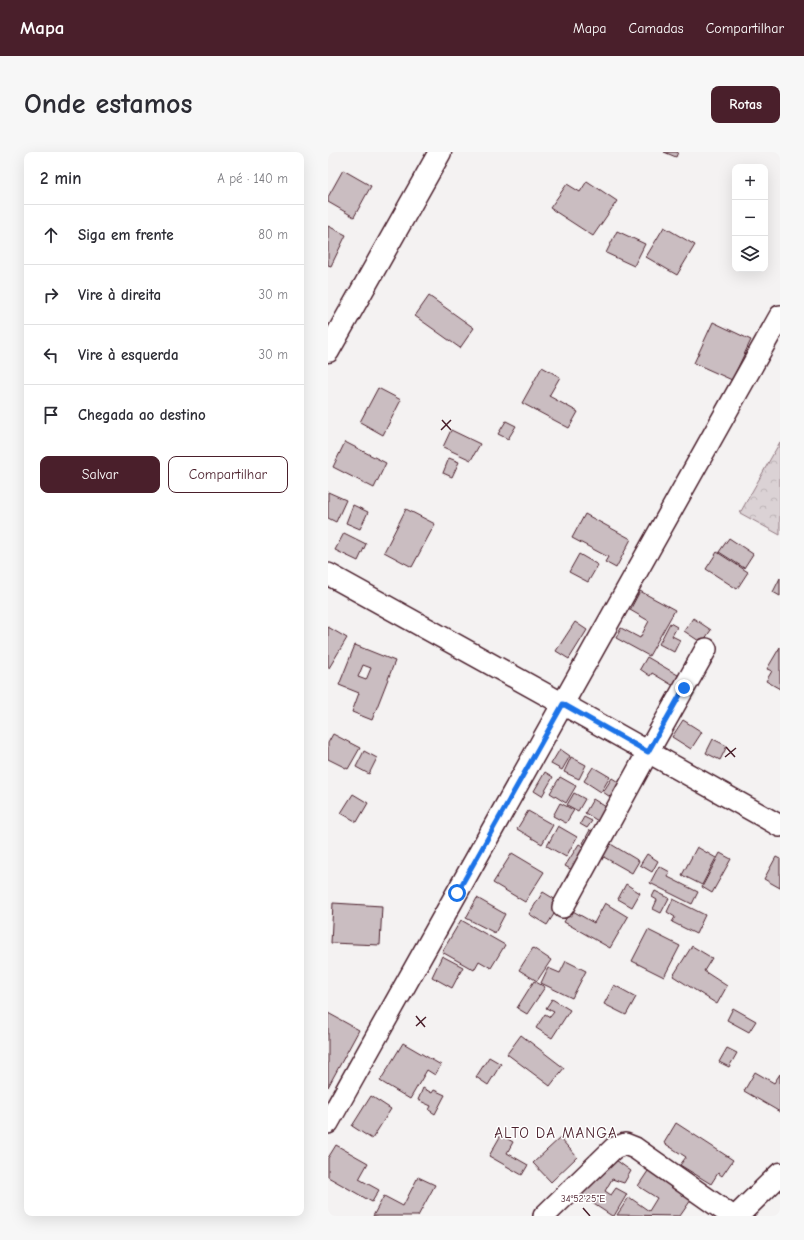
<!DOCTYPE html>
<html lang="pt">
<head>
<meta charset="utf-8">
<style>
	:root { --surface:#fff; --page:#f7f7f7; --text:#2b2b33; --muted:#7c7c81; --line:#e1e1e2; --accent:#4a1f2b }
	body { margin:0; font-family:"Comic Neue",sans-serif; background:var(--page); color:var(--text) }
	.controls { position:absolute; right:12px; top:12px; display:grid; overflow:hidden; border-radius:8px; box-shadow:0 4px 16px #0002 }
	.controls button { width:36px; height:36px; display:grid; place-items:center; padding:0; border:0; border-bottom:1px solid var(--line); background:var(--surface); color:var(--text); font:20px sans-serif }
	.stop { position:absolute; width:12px; height:12px; margin:-9px; border:3px solid #1a73e8; border-radius:50%; background:#fff }
	.stop.end { background:#1a73e8; border-color:#fff; box-shadow:0 1px 4px #0008 }
	.list { margin:0; padding:0; list-style:none }
	h2 { display:flex; justify-content:space-between; align-items:center; height:52px; margin:0; padding:0 16px; font-size:17px }
	h2 small { font-size:13px; font-weight:400; color:var(--muted) }
	.list li { display:grid; grid-template-columns:26px 1fr auto; gap:12px; align-items:center; box-sizing:border-box; height:60px; padding:0 16px; border-top:1px solid var(--line) }
	.list b { display:block; font-size:15px; white-space:nowrap }
	.list em { font-size:13px; font-style:normal; color:var(--muted) }
	.actions { display:flex; gap:8px; padding:12px 16px }
	.actions a { flex:1; padding:9px 0; border:1px solid var(--accent); border-radius:8px; text-align:center; font-size:14px; color:var(--accent) }
	.actions .main { background:var(--accent); color:#fff }
	.icon { flex:none; width:22px; height:22px; fill:none; stroke:currentColor; stroke-width:2; stroke-linecap:round; stroke-linejoin:round }
	.map { position:relative; flex:none; width:452px; height:1064px; overflow:hidden; border-radius:8px }
	header { display:flex; align-items:center; gap:24px; box-sizing:border-box; height:56px; padding:0 20px; background:var(--accent); color:#fff }
	header strong { font-size:19px }
	nav { display:flex; gap:22px; margin-inline-start:auto; font-size:14px }
	.intro { display:flex; align-items:center; justify-content:space-between; box-sizing:border-box; height:96px; padding:0 24px }
	h1 { margin:0; font-size:28px }
	.button { padding:10px 18px; border-radius:8px; background:var(--accent); color:#fff; font-size:14px; font-weight:700 }
	main { display:flex; gap:24px; padding:0 24px }
	aside { flex:1; background:var(--surface); border-radius:8px; box-shadow:0 4px 16px #0002 }
	.map>svg:first-child { display:block }
	.forest { fill:url(#forest-crowns); stroke:#927880 }
	.building { fill:#cabdc1; stroke:#4a1f2b; fill-rule:evenodd }
	.lines { fill:none; stroke-linecap:round; stroke-linejoin:round }
	.minor-casing { stroke:#4a1f2b; stroke-width:24 }
	.tertiary-casing { stroke:#4a1f2b; stroke-width:25 }
	.secondary-casing { stroke:#4a1f2b; stroke-width:25 }
	.minor { stroke:#fff; stroke-width:21 }
	.tertiary { stroke:#fff; stroke-width:22 }
	.secondary { stroke:#fff; stroke-width:22 }
	.route { stroke:#1a73e8; stroke-width:5 }
	.ticks { fill:none; stroke:#4a1f2b; stroke-width:1.5 }
	.labels { text-anchor:middle; stroke-width:3; stroke-linejoin:round; paint-order:stroke }
	.neighbourhood-label { font-size:15px; letter-spacing:1px; fill:#4a1f2b; stroke:#fff }
	.ticks-label { font-size:10px; text-anchor:middle; fill:#4a1f2b; stroke:#fff; stroke-width:3; stroke-linejoin:round; paint-order:stroke }
</style>
</head>
<body>
<header>
<strong>Mapa</strong>
<nav><a>Mapa</a><a>Camadas</a><a>Compartilhar</a></nav>
</header>
<div class="intro"><h1>Onde estamos</h1><a class="button">Rotas</a></div>
<main>
<aside>
<h2>2 min<small>A pé · 140 m</small></h2>
<ul class="list">
<li><svg class="icon" aria-label="ahead" viewBox="0 0 24 24"><path d="M12 20V5M6 11l6-6 6 6"/></svg><div><b>Siga em frente</b></div><em>80 m</em></li>
<li><svg class="icon" aria-label="right" viewBox="0 0 24 24"><path d="M7 20v-9h11M14 6l5 5-5 5"/></svg><div><b>Vire à direita</b></div><em>30 m</em></li>
<li><svg class="icon" aria-label="left" viewBox="0 0 24 24"><path d="M17 20v-9H6M10 6l-5 5 5 5"/></svg><div><b>Vire à esquerda</b></div><em>30 m</em></li>
<li><svg class="icon" aria-label="arrive" viewBox="0 0 24 24"><path d="M6 21V4h12l-3 4 3 4H6"/></svg><div><b>Chegada ao destino</b></div></li>
</ul>
<div class="actions"><a class="main">Salvar</a><a>Compartilhar</a></div>
</aside>
<div class="map">
<svg width="452" height="1064" viewBox="0 0 452 1064">
	<defs>
		<pattern id="forest-crowns" width="20" height="18" patternUnits="userSpaceOnUse"><rect width="20" height="18" fill="#dbd2d5"/><path d="M2 6a3 3 0 1 1 6 0M12 15a3 3 0 1 1 6 0" fill="none" stroke="#bdb4b7"/></pattern>
	</defs>
	<rect width="100%" height="100%" fill="#f4f2f2"/>
	<filter id="ink" filterUnits="userSpaceOnUse"><feTurbulence type="fractalNoise" baseFrequency=".025" numOctaves="2"/><feDisplacementMap in="SourceGraphic" scale="8" xChannelSelector="R" yChannelSelector="G"/><feConvolveMatrix kernelMatrix="1 2 1 2 8 2 1 2 1" color-interpolation-filters="sRGB"/></filter>
	<g filter="url(#ink)">
		<path class="forest" d="M452,290V383L412,361Z"/>
		<path class="building" d="M336,0H350L348,5Z
			M15,18L43,34L26,65L0,50V45Z
			M259,29L289,49L265,84L222,56L239,32L252,40Z
			M0,74L18,83L3,114L0,113Z
			M336,75L367,93L349,123L318,105Z
			M289,79L317,92L306,114L278,101Z
			M101,144L146,176L132,196L87,164Z
			M385,170L423,188L404,228L366,211Z
			M214,215L232,225L221,244L250,260L241,276L194,251Z
			M50,236L73,248L55,283L32,270Z
			M178,269L188,274L180,287L170,282Z
			M123,278L152,292L143,308L115,295Z
			M17,290L58,311L46,336L5,315Z
			M121,306L131,310L124,325L115,321Z
			M0,340L18,348L8,370L0,366Z
			M25,353L40,360L32,377L18,371Z
			M78,357L107,372L84,415L56,400Z
			M257,362L303,387L288,416L277,410L280,405L244,386Z
			M16,381L38,392L30,409L7,398Z
			M401,386L425,402L416,416L391,400Z
			M389,400L420,420L409,437L378,417Z
			M251,402L270,413L260,430L241,420Z
			M452,426V444L445,440Z
			M312,439L347,458L321,504L288,486L293,476L312,486L321,469L302,458Z
			M365,466L383,478L374,491L356,479Z
			M247,470L259,478L241,507L228,499Z
			M342,471L349,475L344,484L352,488L346,500L331,492Z
			M0,475L19,486L1,516H0Z
			M27,493L67,509L44,568L24,560L31,541L11,533ZM35,513L43,516L38,528L30,525Z
			M452,495V537L438,529L444,519L439,517Z
			M319,505L355,526L349,536L324,521L322,524L312,517Z
			M355,568L374,580L363,597L344,585Z
			M5,582L32,596L20,617L0,607V591Z
			M385,587L399,594L392,608L378,601Z
			M232,597L242,604L234,618L223,612Z
			M36,599L49,606L41,622L28,615Z
			M243,605L258,613L251,627L236,620Z
			M265,615L282,625L273,640L256,629Z
			M217,620L225,625L214,644L206,639Z
			M232,625L248,634L238,651L222,641Z
			M284,626L298,635L288,649L275,640Z
			M246,641L257,647L250,659L239,653Z
			M25,642L40,651L29,670L13,661Z
			M265,647L283,658L275,672L257,661Z
			M232,651L246,658L238,671L225,664Z
			M200,659L225,673L214,692L189,677Z
			M256,665L264,669L259,676L252,672Z
			M230,674L249,685L238,705L219,694Z
			M262,678L271,682L263,696L255,691Z
			M281,691L311,709L304,721L274,704Z
			M251,692L260,697L246,719L237,714Z
			M369,695L388,706L374,733L354,723Z
			M184,701L216,720L197,750L165,731Z
			M392,701L403,707L384,741L374,735Z
			M319,702L330,709L324,720L312,713Z
			M448,705L452,707V736L436,727Z
			M331,714L342,720L340,725L370,740L364,752L322,731Z
			M298,732L312,741L304,755L290,747Z
			M327,739L341,746L333,761L325,757L329,748L324,745Z
			M215,740L233,751L219,773L201,762Z
			M149,746L177,762L167,781L138,766Z
			M345,747L377,763L368,782L344,770L347,765L339,760Z
			M5,751L54,754L52,793L3,791Z
			M277,751L300,765L282,796L236,770L243,758L266,771Z
			M133,768L177,793L163,816L151,809L146,818L114,800Z
			M320,778L352,794L336,825L304,809Z
			M364,794L384,806L376,819L399,834L389,852L345,824Z
			M205,796L223,808L209,829L191,818Z
			M114,804L135,815L124,836L104,825Z
			M238,809L258,819L244,846L213,831L220,816L232,821Z
			M206,829L217,835L199,862L189,856Z
			M286,833L308,845L298,863L276,852Z
			M224,847L242,858L224,886L208,876L217,862L222,865L226,860L218,856Z
			M405,856L428,869L421,880L399,868Z
			M0,861L31,878L0,935Z
			M193,883L236,916L222,934L179,902Z
			M75,891L113,913L107,923L99,918L82,947L52,929Z
			M399,896L409,901L401,915L391,910Z
			M161,905L173,912L160,933L148,925Z
			M427,920L446,931L452,922V960L416,939Z
			M95,936L104,941L106,938L117,943L107,962L101,958L103,954L90,948Z
			M43,944L63,957L44,987L24,974Z
			M348,971L405,1008L394,1024L390,1021L383,1032L352,1013L358,1005L336,991Z
			M173,983L185,990L179,1001L200,1013L194,1023L161,1004Z
			M232,986L249,1005L223,1030L205,1011Z
			M8,993L40,1011L31,1027L51,1038L44,1050L0,1025V1006Z
			M288,1008L303,1019L296,1031L284,1027L277,1039L283,1043L288,1036L299,1042L286,1064H284L252,1043Z
			M322,1016L365,1045L352,1064L289,1063L301,1045L321,1059L329,1046L310,1034Z
			M90,1025L107,1033L90,1064H45L56,1044L75,1054Z"/>
		<g class="lines">
			<defs>
				<path id="minor" d="M0,422L235,552L452,674
					M235,755L320,600L378,497
					M0,971L452,164
					M216,1064L286,996L297,992L307,996L404,1064"/>
				<path id="tertiary" d="M0,199L112,0"/>
				<path id="secondary" d="M409,1064L452,1022"/>
			</defs>
			<use href="#minor" class="minor-casing"/>
			<use href="#tertiary" class="tertiary-casing"/>
			<use href="#secondary" class="secondary-casing"/>
			<use href="#minor" class="minor"/>
			<use href="#tertiary" class="tertiary"/>
			<use href="#secondary" class="secondary"/>
		</g>
	</g>
	<g class="lines" filter="url(#ink)">
		<path class="route" d="M129,741L235,552L320,600L356,536"/>
	</g>
	<path class="ticks" d="M114,268L123,278M113,278L123,268M398,595L407,605M397,605L408,596M88,864L97,875M88,874L98,865M255,1056L262,1064"/>
	<g class="labels">
		<g class="neighbourhood-label">
			<text x="228" y="986">ALTO DA MANGA</text>
		</g>
	</g>
	<g class="ticks-label">
		<text x="255" y="1050">34°52'25"E</text>
	</g>
</svg>
<div class="controls">
<button>+</button>
<button>−</button>
<button><svg class="icon" aria-label="layers" viewBox="0 0 24 24"><path d="M12 4l9 5-9 5-9-5zM3 14l9 5 9-5"/></svg></button>
</div>
<div class="stop" style="left:129px;top:741px"></div>
<div class="stop end" style="left:356px;top:536px"></div>
</div>
</main>
</body>
</html>
